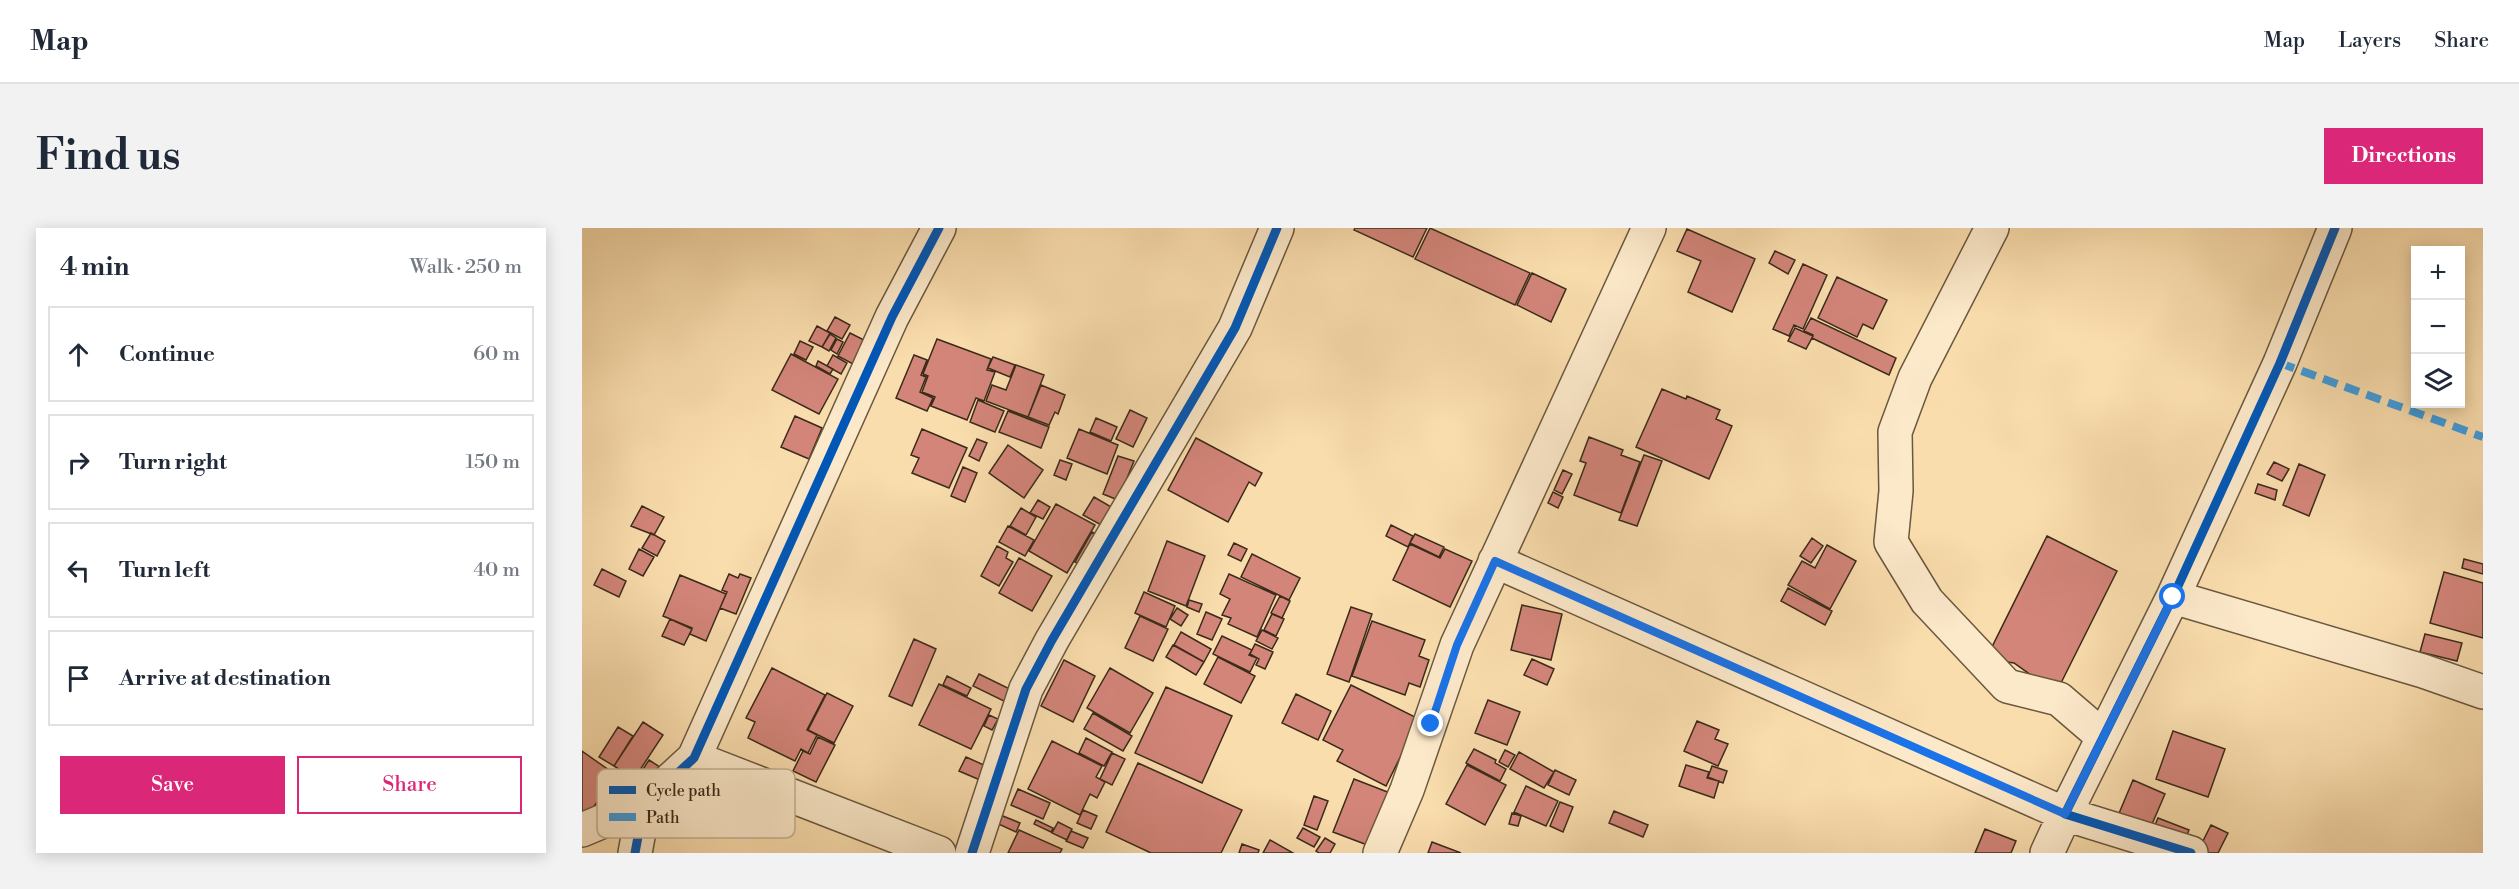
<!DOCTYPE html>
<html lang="en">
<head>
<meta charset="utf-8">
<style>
	:root { --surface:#fff; --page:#f2f2f3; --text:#1f2937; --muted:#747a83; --line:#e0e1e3; --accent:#db2777 }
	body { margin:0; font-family:"Libre Bodoni",serif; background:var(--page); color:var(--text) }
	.controls { position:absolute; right:18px; top:18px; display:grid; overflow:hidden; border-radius:0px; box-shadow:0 3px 15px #0003 }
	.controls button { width:54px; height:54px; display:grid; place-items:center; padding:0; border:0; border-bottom:2px solid var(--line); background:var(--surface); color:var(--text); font:30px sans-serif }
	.stop { position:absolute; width:18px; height:18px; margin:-14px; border:4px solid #1a73e8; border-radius:50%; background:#fff }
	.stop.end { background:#1a73e8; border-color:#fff; box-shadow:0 2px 6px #0008 }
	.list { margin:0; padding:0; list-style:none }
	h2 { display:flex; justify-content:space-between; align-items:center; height:78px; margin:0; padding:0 24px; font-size:26px }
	h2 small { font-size:20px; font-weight:400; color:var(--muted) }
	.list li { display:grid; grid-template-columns:39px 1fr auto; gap:18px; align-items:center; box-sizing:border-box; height:96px; margin:0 12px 12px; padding:0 12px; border:2px solid var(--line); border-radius:0px }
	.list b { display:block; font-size:22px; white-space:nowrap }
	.list em { font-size:20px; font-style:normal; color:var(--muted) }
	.actions { display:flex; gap:12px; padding:18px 24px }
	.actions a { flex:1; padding:14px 0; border:2px solid var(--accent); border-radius:0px; text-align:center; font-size:21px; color:var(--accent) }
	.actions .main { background:var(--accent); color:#fff }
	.icon { flex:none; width:33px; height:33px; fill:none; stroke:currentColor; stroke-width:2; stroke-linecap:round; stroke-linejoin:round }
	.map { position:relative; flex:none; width:1901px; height:625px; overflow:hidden; border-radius:0px }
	header { display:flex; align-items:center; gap:36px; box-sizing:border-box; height:84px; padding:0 30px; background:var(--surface); border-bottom:2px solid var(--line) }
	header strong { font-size:28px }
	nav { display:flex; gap:33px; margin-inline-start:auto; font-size:21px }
	.intro { display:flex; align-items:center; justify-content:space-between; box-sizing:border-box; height:144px; padding:0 36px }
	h1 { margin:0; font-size:42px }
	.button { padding:15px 27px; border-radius:0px; background:var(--accent); color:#fff; font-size:21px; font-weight:700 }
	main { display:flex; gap:36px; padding:0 36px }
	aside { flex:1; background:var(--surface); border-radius:0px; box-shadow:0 3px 15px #0003 }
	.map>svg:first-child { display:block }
	.building { fill:#d3857a; stroke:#3a2b1a; stroke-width:1.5 }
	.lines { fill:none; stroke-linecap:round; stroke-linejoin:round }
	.minor-casing { stroke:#6a583f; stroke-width:36 }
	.minor { stroke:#fce9ca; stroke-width:33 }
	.quiet { stroke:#3e9cdf; stroke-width:8; stroke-dasharray:15 8; stroke-linecap:butt }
	.cycleway-casing { stroke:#fce9ca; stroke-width:13 }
	.cycleway { stroke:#0057b8; stroke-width:9 }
	.route { stroke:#1a73e8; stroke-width:8 }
	.key { fill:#fce9ca; stroke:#c2b095; stroke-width:1.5 }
	.key-label { font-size:16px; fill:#3a2b1a }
</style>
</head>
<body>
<header>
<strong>Map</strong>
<nav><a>Map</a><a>Layers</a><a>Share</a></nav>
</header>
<div class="intro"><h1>Find us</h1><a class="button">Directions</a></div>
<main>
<aside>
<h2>4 min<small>Walk · 250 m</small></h2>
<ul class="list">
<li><svg class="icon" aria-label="ahead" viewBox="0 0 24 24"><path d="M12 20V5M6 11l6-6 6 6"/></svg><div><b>Continue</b></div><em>60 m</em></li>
<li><svg class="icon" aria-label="right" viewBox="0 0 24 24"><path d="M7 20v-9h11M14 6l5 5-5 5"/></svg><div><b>Turn right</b></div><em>150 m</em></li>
<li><svg class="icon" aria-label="left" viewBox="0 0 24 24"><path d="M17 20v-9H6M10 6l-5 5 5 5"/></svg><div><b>Turn left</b></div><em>40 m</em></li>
<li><svg class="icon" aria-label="arrive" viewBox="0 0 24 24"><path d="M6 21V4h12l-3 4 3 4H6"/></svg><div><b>Arrive at destination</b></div></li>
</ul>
<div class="actions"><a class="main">Save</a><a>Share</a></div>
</aside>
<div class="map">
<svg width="1901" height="625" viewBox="0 0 1901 625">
	<rect width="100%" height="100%" fill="#faddad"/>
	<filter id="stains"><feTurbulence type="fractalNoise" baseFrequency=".00333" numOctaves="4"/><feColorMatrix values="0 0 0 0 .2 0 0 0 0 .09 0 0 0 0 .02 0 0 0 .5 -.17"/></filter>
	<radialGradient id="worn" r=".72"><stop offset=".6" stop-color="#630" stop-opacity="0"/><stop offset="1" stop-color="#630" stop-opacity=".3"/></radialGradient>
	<path class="building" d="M773,0H845L831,29L772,2Z
		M848,0L948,45L933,77L833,31Z
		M1105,1L1173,31L1150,84L1106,64L1119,33L1095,23Z
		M1193,23L1213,32L1206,46L1187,35Z
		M1221,36L1245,47L1221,101L1212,97L1207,108L1191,101Z
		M950,45L984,61L969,94L935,77Z
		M1255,49L1305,72L1291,101L1281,96L1275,109L1236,90Z
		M253,89L268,97L260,111L245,103Z
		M1229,90L1314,130L1307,147L1230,110L1231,107L1222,103Z
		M235,98L248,105L240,119L227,113Z
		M1213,100L1231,108L1224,121L1206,113Z
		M268,105L284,113L271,136L256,128Z
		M248,106L254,110L247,123L240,119Z
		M255,111L261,114L255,126L249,122Z
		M355,111L409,131L405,142L413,144L402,173L394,170L385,192L349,178L353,169L340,164L346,148L341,146Z
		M218,113L231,119L224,132L212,126Z
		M209,126L256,151L237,186L190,162Z
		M251,127L265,135L259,146L245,138Z
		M332,127L345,132L339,147L344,149L338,164L351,170L345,183L314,170Z
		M411,129L433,137L428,149L406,140Z
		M236,133L251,141L248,146L234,138Z
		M434,137L462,147L446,189L404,173L410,157L424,162Z
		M459,157L483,167L476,186L473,184L467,197L446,189Z
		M1080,161L1104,171L1105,168L1138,182L1134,191L1150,198L1127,251L1054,219Z
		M396,172L422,183L413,204L388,194Z
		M548,182L565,190L551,219L534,211Z
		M426,183L467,199L459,220L417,204Z
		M213,188L240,200L227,231L199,219Z
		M514,190L535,199L529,213L508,204Z
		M340,201L385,220L367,260L330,245L337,230L329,227Z
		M497,201L536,217L525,246L485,230Z
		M1007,209L1041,222L1039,227L1058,234L1039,285L992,267L1004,235L998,233Z
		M614,210L680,245L673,258L667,254L646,294L586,262Z
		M395,211L405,215L397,233L387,228Z
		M426,217L461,242L442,270L407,245Z
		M1062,227L1080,233L1055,298L1037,292Z
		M536,228L552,233L536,272L521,266Z
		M478,232L490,236L484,252L472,247Z
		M1692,234L1707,241L1700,253L1685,246Z
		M1717,236L1743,247L1727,288L1701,277Z
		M381,239L395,245L383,274L369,268Z
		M981,242L990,246L980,266L972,262Z
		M1676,256L1695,262L1693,272L1673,265Z
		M971,264L981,269L976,280L966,275Z
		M512,269L531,280L521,298L501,287Z
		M456,272L468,279L461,291L448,285Z
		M474,276L513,297L485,345L447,323Z
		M60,278L82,289L72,307L49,298Z
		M439,280L454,289L444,307L428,298Z
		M809,297L831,308L826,319L804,308Z
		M426,298L452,312L443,328L417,314Z
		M510,304L523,311L505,341L493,334Z
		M69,305L83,313L75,328L60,320Z
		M833,306L862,319L857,329L828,315Z
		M1465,308L1535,343L1474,465L1432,435L1404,431Z
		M1230,310L1241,318L1229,335L1218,328Z
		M585,313L623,328L604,378L566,363Z
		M652,315L665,321L659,333L646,327Z
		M828,316L858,330L863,321L890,333L868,379L811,352Z
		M1245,317L1274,333L1248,381L1206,357L1220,333L1233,340Z
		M415,318L426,324L424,330L431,334L417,358L399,348Z
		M57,321L72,329L61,348L47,341Z
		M670,326L718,350L707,372L659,349Z
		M437,330L470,348L450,383L417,365Z
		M1882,331L1901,336V346L1880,340Z
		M20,341L44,353L37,369L12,357Z
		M1862,344L1901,355V410L1848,395Z
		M147,346L156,350L158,346L169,350L154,386L138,380L145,364L140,362Z
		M647,346L694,367L675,409L646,396L649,390L640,387L648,371L638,366Z
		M98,347L144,366L124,413L108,406L110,400L81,388Z
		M1206,360L1250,383L1243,397L1199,373Z
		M562,364L593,378L584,399L553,385Z
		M698,368L708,373L700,390L689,385Z
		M607,372L620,376L617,384L605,379Z
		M940,377L980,386L969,432L929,422Z
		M769,379L790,386L767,454L745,446Z
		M595,380L606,387L599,398L588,391Z
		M624,384L640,391L630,412L615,406Z
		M690,386L702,391L694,408L682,402Z
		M558,388L586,401L571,433L543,420Z
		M88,391L110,401L102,417L80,408Z
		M790,393L843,412L837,428L847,432L838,459L827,455L823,467L770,448Z
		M680,402L696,410L690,421L674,413Z
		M599,404L629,421L622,434L592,417Z
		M1843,406L1880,415L1875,433L1838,424Z
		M640,408L670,422L667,427L675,430L668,444L631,426Z
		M332,411L354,421L330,478L307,468Z
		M673,416L691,424L683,441L674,437L677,431L668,426Z
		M591,417L622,434L614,447L584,429Z
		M636,429L673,448L659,475L622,456Z
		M950,431L972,441L965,457L942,447Z
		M482,432L513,448L491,494L459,478Z
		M190,440L243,467L225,502L235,507L226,525L219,521L213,533L166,510L173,494L164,490Z
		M528,440L571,465L548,505L505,480Z
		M397,446L434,464L428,476L391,458Z
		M365,448L389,460L385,468L361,457Z
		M357,456L409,481L389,521L337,497Z
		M769,457L837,491L804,558L755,533L761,522L741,512Z
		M584,459L650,488L620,555L553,525Z
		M245,465L271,478L252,515L226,502Z
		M714,466L749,483L736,512L700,495Z
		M906,472L938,484L925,517L893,505Z
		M511,485L550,508L541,523L502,501Z
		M407,487L416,491L410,502L402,498Z
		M1115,493L1137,502L1133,511L1146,516L1136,538L1102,523Z
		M61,494L81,507L52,551L32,538Z
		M36,499L51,508L32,538L17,529Z
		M1591,503L1643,521L1626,569L1574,551Z
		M236,509L253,517L234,554L211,543L221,523L228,526Z
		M504,510L530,524L522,538L497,525Z
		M470,513L520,538L514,549L523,554L515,570L508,566L498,587L446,561Z
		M892,521L914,532L913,535L924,541L918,553L884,535Z
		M923,522L933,527L926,539L917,534Z
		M0,523L41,552L25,574L19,569L3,590L0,588Z
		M937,524L972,544L962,560L928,541Z
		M530,525L543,531L530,557L518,551Z
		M384,529L404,538L398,552L377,543Z
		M67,532L81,541L64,566L50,558Z
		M556,535L660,582L639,625H569L524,604Z
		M885,537L924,557L903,597L864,576Z
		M1104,537L1127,544L1125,550L1137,553L1132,570L1097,558Z
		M1130,538L1145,543L1141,555L1126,549Z
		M973,542L994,552L987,567L966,557Z
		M772,551L808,565L788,618L751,604Z
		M1551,552L1583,566L1567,603L1535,590Z
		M944,558L976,573L964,598L932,584Z
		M436,561L468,575L461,591L429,577Z
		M732,568L746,573L735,602L722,597Z
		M978,574L991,579L981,604L968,598Z
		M501,582L515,588L509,601L495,595Z
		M1032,583L1066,597L1061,609L1027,595Z
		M930,585L939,588L936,598L927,596Z
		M416,586L438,595L434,604L412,594Z
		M1576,590L1607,602L1601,616L1570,604Z
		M454,592L471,600L469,604L452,596Z
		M476,594L490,601L485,612L470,605Z
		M1629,597L1646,605L1636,625H1626L1617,621Z
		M721,600L738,609L732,619L715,610Z
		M1403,601L1434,613L1429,625H1393Z
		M437,602L480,621L478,625H426Z
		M489,603L506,610L501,620L484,613Z
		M743,610L753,616L748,625H737L734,623Z
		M688,612L711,625H681Z
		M850,614L879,625H846Z
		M660,616L677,622L676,625H657Z"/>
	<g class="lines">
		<defs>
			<path id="minor" d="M1410,0L1333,150L1313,204L1314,263L1309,314L1345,373L1425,458L1477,471L1520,508
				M913,333L1483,586L1465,625
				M1591,369L1841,443L1901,464
				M112,530L357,625
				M0,602L62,576
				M53,625L62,576L112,530L310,89L357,0
				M390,625L444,461L470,412L653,100L695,0
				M798,625L825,562L875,417L1067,0
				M1609,625L1483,586L1591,369L1698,135L1753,0"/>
		</defs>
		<use href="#minor" class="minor-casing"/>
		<use href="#minor" class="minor"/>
		<path class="quiet" d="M1698,135L1901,209"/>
		<defs>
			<path id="cycleway" d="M53,625L62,576L112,530L310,89L357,0
				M390,625L444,461L470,412L653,100L695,0
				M1609,625L1483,586L1591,369L1698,135L1753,0"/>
		</defs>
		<use href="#cycleway" class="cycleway-casing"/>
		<use href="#cycleway" class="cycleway"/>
	</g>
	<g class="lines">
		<path class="route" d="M849,496L875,417L913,333L1483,586L1591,369"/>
	</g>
	<rect x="15" y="541" width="198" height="69" rx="9" class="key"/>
	<rect x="27" y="558" width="27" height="8" fill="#0057b8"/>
	<rect x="27" y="585" width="27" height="8" fill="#3e9cdf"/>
	<g class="key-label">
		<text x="64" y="568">Cycle path</text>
		<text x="64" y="595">Path</text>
	</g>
	<rect width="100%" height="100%" filter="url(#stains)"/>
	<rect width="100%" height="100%" fill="url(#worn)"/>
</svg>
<div class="controls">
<button>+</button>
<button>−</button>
<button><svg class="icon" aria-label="layers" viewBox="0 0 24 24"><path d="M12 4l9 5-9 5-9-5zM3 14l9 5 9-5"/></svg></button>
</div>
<div class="stop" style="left:1591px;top:369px"></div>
<div class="stop end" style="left:849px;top:496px"></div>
</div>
</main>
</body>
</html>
